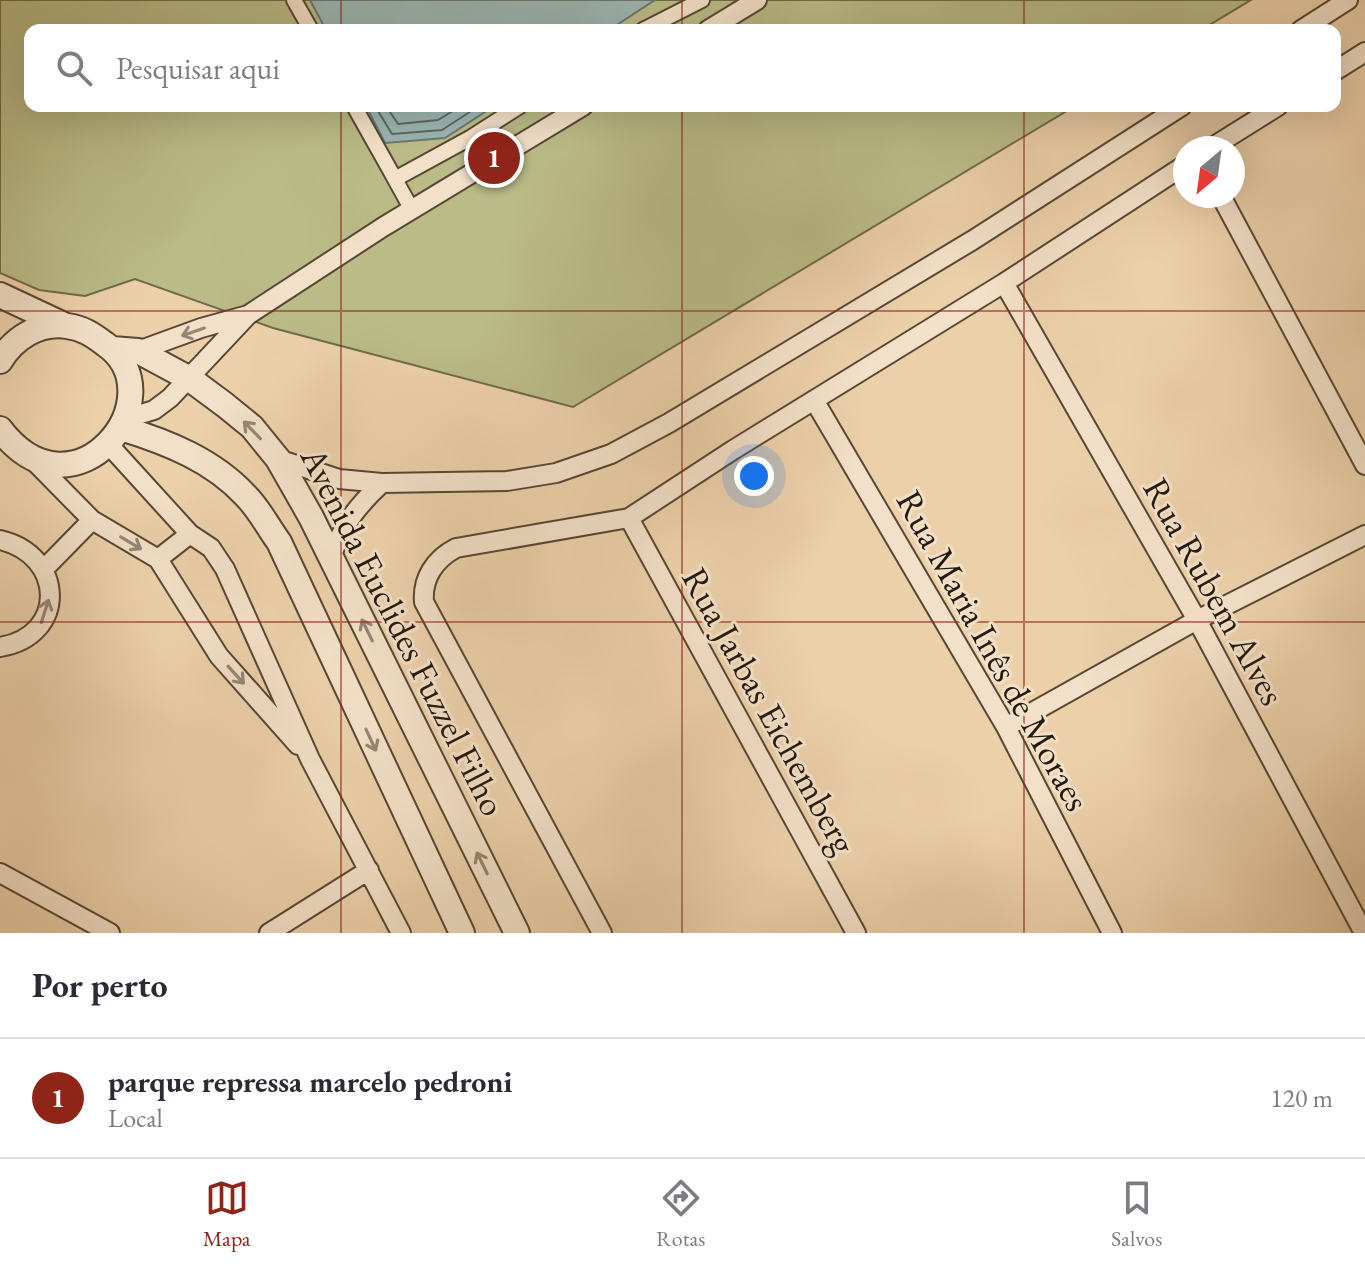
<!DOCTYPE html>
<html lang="pt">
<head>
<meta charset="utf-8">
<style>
	:root { --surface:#fff; --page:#f7f7f7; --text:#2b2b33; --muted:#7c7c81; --line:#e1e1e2; --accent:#8f2418 }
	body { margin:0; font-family:"EB Garamond",serif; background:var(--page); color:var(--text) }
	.compass { position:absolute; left:1173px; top:136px; width:72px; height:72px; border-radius:50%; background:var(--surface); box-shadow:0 8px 32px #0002; rotate:209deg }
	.you { position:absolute; left:754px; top:476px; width:28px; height:28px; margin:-20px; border:6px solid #fff; border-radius:50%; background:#1a73e8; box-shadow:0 0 0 12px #1a73e833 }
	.badge { display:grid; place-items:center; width:52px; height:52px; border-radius:50%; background:var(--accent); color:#fff; font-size:26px; font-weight:700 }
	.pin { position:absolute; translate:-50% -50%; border:4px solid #fff; box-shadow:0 2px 8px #0006 }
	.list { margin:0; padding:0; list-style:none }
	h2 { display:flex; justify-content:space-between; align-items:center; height:104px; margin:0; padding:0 32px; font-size:34px }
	h2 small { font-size:26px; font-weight:400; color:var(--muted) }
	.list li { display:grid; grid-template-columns:52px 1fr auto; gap:24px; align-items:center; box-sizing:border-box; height:120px; padding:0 32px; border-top:2px solid var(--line) }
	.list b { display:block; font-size:30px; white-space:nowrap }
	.list p { margin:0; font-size:26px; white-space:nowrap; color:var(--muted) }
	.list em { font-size:26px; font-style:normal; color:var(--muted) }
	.icon { flex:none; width:44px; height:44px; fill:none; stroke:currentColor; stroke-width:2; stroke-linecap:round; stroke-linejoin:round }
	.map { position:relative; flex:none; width:1365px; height:933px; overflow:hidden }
	.search { position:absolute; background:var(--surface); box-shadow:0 8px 32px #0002; left:24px; right:24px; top:24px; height:88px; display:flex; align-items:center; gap:20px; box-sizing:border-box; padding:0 28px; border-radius:16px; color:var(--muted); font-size:30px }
	.sheet { height:224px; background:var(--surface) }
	nav { display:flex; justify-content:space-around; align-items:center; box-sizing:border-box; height:112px; border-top:2px solid var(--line); background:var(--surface); font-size:22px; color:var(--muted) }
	nav a { display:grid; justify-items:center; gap:4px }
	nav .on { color:var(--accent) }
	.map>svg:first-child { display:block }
	.green { fill:#babb87; stroke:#706a49; stroke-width:2 }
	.water { fill:#9bb5b2; stroke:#6c776f; stroke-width:2 }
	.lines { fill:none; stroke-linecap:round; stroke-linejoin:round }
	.shore { stroke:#60675e; stroke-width:2 }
	.pedestrian-casing { stroke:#574733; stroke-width:18 }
	.minor-casing { stroke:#574733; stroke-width:22 }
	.tertiary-casing { stroke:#574733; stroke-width:28 }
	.pedestrian { stroke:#f3e0c8; stroke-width:14 }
	.minor { stroke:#f3e0c8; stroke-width:18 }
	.tertiary { stroke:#f3e0c8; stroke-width:24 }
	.oneway { stroke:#968673 }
	.grid { fill:none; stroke:#8f2418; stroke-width:2; stroke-opacity:0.55 }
	.labels { text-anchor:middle; stroke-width:6; stroke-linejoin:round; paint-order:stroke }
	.street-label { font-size:36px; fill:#25190b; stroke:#f3e0c8 }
</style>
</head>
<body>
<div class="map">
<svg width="1365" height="933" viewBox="0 0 1365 933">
	<rect width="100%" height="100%" fill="#ecd0aa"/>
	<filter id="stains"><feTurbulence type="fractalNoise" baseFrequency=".0025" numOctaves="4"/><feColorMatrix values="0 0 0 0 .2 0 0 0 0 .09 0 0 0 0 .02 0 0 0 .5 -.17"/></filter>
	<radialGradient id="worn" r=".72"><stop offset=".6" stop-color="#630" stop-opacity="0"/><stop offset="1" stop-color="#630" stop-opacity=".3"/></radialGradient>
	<path class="green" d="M0,0H1251L1201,30H30V106H1075L573,407L273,328L135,279L85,296L39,290L0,273Z"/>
	<path class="water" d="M310,0H655L609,30H326Z
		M366,106H494L445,138L385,143Z"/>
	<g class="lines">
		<path class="shore" d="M375,106L392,134L442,130L479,106
			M386,106L398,124L438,120L461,106"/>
		<defs>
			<path id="pedestrian" d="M294,0L311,30
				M643,30L702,0
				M354,106L395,179L470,138L520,106
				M391,172L412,210"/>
			<path id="minor" d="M708,30L757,0
				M1301,30L1348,0
				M1335,71L1365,52
				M1211,148L1278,106
				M1221,196L1365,465
				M1004,283L1197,620L1364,933
				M138,351L201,328L248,315
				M814,400L1006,727L1112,933
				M128,412L141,414L154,410L170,398L248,315L383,227L583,106
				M109,445L190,534L211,548L225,569L310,759L401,933
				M30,457L92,520L158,559L219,656L298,745
				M278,459L339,479L382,483L507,481L556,473L611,454L669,423L973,240L1182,106
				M629,518L856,933
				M0,540C65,555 68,636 0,647
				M331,557C344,524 355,508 382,483
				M158,559L190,534
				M44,569L92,520
				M1006,727L1197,620L1365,535
				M0,873L110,933
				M269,933L369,870
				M602,933L424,602C422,578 435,559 456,548L629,518L733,450L1004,283L1185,165"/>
			<path id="tertiary" d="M0,295L64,325
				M112,349L138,351L190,379L225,405L252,427L278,459L311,517L517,933
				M0,361C14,338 39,322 67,326C83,328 93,335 105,344C179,395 75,528 0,429
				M121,428C167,442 213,460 246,496C259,509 268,527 279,542L462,933"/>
		</defs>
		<use href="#pedestrian" class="pedestrian-casing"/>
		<use href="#minor" class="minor-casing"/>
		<use href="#tertiary" class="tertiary-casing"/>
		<use href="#pedestrian" class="pedestrian"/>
		<use href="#minor" class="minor"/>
		<use href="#tertiary" class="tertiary"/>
	</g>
	<defs><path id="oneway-shaft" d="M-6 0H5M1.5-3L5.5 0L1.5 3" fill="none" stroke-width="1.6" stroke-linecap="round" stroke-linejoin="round" transform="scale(2)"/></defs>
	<g class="oneway">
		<use href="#oneway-shaft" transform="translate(193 332) rotate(161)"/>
		<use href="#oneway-shaft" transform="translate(252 430) rotate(-134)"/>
		<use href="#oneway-shaft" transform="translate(131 543) rotate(31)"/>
		<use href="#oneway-shaft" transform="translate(45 611) rotate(-72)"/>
		<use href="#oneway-shaft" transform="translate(367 630) rotate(-116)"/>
		<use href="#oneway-shaft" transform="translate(236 675) rotate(48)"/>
		<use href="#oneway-shaft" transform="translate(371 740) rotate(65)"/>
		<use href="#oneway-shaft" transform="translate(482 863) rotate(-116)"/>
	</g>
	<path class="grid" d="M341,0V30M682,0V30M1024,0V30M341,106V933M682,106V933M1024,106V933M0,311H1365M0,622H1365"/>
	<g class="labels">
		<g class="street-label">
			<text transform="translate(1215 591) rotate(61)" y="13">Rua Rubem Alves</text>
			<text transform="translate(404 631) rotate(63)" y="13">Avenida Euclides Fuzzel Filho</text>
			<text transform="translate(994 650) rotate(61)" y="13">Rua Maria Inês de Moraes</text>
			<text transform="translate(770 710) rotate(61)" y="13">Rua Jarbas Eichemberg</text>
		</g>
	</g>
	<rect width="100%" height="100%" filter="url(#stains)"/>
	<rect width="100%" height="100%" fill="url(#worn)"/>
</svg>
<svg class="compass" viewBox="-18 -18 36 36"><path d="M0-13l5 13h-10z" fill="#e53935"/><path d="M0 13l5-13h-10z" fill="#7c7c81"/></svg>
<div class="you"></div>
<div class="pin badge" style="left:494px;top:158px">1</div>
<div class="search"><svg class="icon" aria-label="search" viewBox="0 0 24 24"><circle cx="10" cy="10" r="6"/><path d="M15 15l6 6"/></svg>Pesquisar aqui</div>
</div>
<section class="sheet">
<h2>Por perto<small></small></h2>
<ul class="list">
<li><span class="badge">1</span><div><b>parque repressa marcelo pedroni</b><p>Local</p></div><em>120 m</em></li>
</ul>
</section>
<nav>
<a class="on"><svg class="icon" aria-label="map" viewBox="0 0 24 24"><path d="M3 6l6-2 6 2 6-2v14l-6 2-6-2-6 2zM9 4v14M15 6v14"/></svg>Mapa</a>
<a><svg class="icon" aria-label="directions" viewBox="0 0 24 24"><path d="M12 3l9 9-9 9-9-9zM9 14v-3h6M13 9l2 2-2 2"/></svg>Rotas</a>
<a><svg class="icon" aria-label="saved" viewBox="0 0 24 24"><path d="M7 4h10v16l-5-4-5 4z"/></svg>Salvos</a>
</nav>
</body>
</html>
